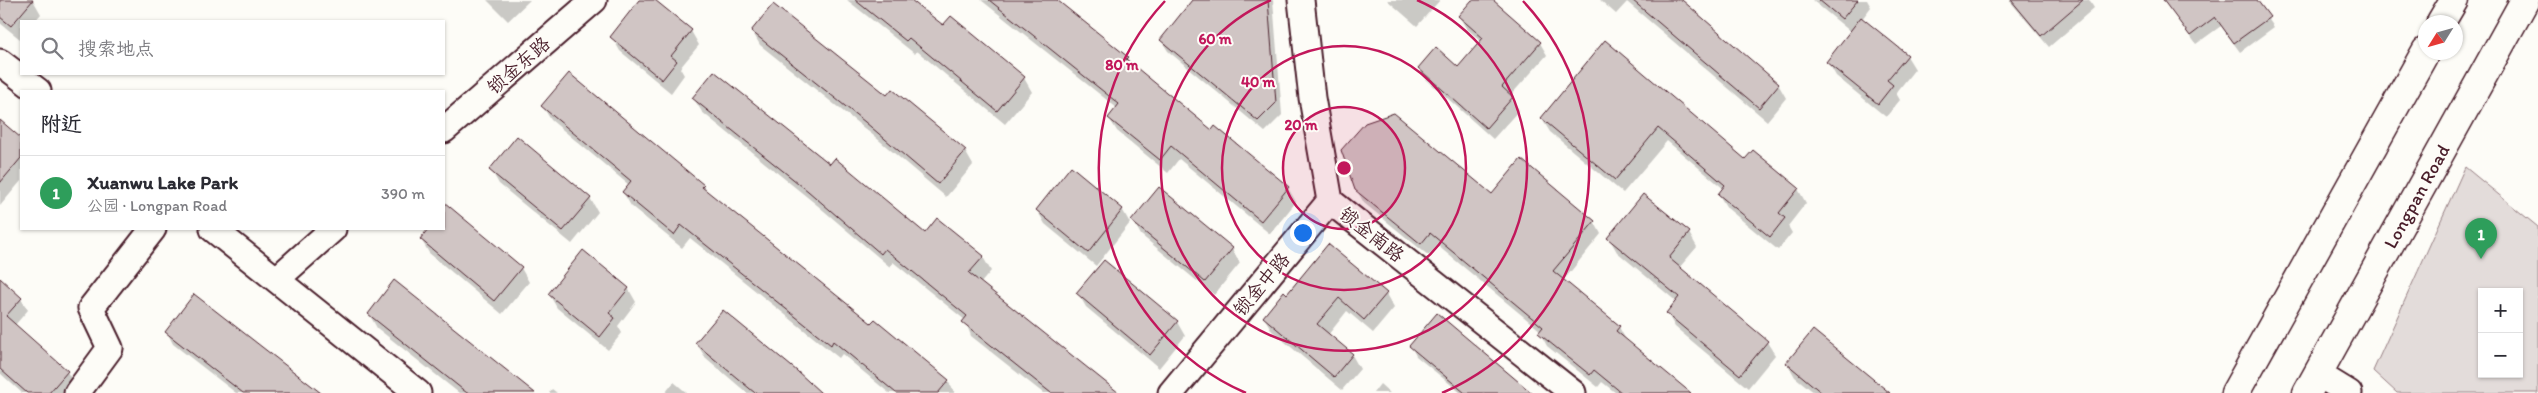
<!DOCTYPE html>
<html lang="zh">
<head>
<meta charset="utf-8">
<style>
	:root { --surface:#fff; --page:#f7f7f7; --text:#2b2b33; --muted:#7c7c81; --line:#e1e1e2; --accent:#ea580c }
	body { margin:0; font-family:Itim,"LXGW WenKai TC",sans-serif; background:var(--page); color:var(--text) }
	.controls { position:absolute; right:15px; bottom:15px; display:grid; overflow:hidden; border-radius:0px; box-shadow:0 1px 4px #0004 }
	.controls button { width:45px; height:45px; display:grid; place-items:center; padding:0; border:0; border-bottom:1px solid var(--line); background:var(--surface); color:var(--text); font:25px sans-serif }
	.compass { position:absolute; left:2418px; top:15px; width:45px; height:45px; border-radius:50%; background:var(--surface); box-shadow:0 1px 4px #0004; rotate:233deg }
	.you { position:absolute; left:1302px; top:232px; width:18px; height:18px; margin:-12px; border:4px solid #fff; border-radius:50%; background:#1a73e8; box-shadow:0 0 0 8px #1a73e833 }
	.badge { display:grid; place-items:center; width:32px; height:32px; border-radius:50%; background:var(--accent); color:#fff; font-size:16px; font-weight:700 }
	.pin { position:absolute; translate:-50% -41px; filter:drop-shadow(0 1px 2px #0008) }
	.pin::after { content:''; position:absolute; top:26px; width:18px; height:15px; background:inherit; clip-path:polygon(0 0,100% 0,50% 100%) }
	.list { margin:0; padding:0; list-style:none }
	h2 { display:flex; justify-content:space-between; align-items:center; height:65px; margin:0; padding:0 20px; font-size:21px }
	h2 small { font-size:16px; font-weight:400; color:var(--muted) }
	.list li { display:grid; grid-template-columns:32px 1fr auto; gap:15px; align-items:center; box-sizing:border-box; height:75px; padding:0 20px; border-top:1px solid var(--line) }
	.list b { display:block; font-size:19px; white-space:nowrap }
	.list p { margin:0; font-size:16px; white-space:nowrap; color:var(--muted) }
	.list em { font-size:16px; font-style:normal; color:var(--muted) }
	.icon { flex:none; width:28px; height:28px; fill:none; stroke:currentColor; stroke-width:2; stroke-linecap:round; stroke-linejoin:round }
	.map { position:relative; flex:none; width:2538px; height:393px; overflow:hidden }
	.search { position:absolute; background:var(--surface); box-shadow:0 1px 4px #0004; left:20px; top:20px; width:425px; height:55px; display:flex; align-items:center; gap:12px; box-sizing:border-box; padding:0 18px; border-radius:0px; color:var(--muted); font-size:19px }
	.panel { position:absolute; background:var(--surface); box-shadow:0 1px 4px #0004; left:20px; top:90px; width:425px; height:140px; border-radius:0px }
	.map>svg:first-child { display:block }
	.green { fill:#e3dcda; stroke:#967e82; fill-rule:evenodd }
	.shadow { fill:#0003 }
	.building { fill:#d0c5c4; stroke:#4a1f2b }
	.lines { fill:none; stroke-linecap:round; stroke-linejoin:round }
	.minor-casing { stroke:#4a1f2b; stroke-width:29 }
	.major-casing { stroke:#4a1f2b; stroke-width:31 }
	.minor { stroke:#fdfcf7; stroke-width:25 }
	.major { stroke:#fdfcf7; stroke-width:28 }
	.ring { fill:none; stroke:#c2185b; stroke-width:2.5 }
	.labels { text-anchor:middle; stroke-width:4; stroke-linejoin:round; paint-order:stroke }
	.street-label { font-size:19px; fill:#4a1f2b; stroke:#fdfcf7 }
	.centre { fill:#c2185b; stroke:#fdfcf7; stroke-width:2.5 }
	.ring-label { font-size:15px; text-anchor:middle; font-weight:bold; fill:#c2185b; stroke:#fdfcf7; stroke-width:4; stroke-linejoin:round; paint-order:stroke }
</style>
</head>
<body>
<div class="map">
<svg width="2538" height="393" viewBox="0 0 2538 393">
	<rect width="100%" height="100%" fill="#fdfcf7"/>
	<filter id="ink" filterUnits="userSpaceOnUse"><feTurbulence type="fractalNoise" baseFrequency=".02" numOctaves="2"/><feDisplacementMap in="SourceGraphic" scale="10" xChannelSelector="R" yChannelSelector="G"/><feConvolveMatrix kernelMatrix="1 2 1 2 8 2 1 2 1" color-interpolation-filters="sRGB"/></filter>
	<g filter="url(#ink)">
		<path class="green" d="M2465,167L2538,227V393H2397L2373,371ZM2482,292H2519V374H2482Z"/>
		<path class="shadow" d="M0,0H33L41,14L35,21H21L20,39L0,23Z
			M487,0H530L508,21Z
			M641,0H653L691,31L699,45L680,68L684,75L671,93L620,51L612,37Z
			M847,0H909L943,27L1024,78L1032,92L1005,124L917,51L915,54Z
			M981,0H1055L1127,58L1132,66L1212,131L1215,127L1288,188L1296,202L1270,234L1179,159L1168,173L1117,131L1109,118L1117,108Z
			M1194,0H1273L1282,115L1265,132L1168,51L1161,40Z
			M1387,0H1440L1417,26Z
			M1474,0H1491L1540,43L1547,55L1510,96L1519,110L1493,139L1426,79L1419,68L1458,69L1482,42L1466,28L1459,16Z
			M1600,0H1680L1778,84L1786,98L1767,121L1627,2L1616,14Z
			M1812,0H1867L1871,7L1862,19L1907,56L1915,69L1896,93L1900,100L1886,117L1836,76L1828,62L1851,32Z
			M2009,0H2089L2094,8L2049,47Z
			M2164,0H2255L2274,27L2240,52L2221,26L2196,44Z
			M752,31L887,97L965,151L973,165L946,197L874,136L760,45Z
			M1605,42L1745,161L1798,189L1806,203L1788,226L1792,233L1778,250L1727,208L1719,195L1724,189L1667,141L1623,193L1550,132L1542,119Z
			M694,99L831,166L925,235L983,257L991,271L980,284L1117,393H1043L971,336L965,320L893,262L890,267L817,205L702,112Z
			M543,107L703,186L707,193L872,325L948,381L955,393H889L842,354L839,358L690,238L682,248L631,206L623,192L629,185L551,120Z
			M0,122L21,140V181L0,206Z
			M491,170L590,198L598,212L572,244L499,184Z
			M1160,189L1232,249L1240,263L1214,295L1141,235L1133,221Z
			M1356,189L1492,196L1594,221L1601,234L1563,281L1619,327L1626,340L1689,393H1616L1602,382L1598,387L1547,346L1540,333L1541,331L1438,246L1429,256L1364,203Z
			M448,207L521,268L529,282L502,314L429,253L421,239L430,229H444V212Z
			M1122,209L1130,223L1096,266L1045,224L1037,210Z
			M1689,233L1697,247L1679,268L1767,342L1775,355L1748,388L1675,327L1667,313L1677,302L1617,252L1609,238Z
			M0,280L21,299L28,310L15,325L67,372L74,383L65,393H22L0,373Z
			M628,288L636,302L618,326L622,333L608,350L557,308L549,294Z
			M1078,293L1177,322L1185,336L1159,368L1086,307Z
			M1386,294L1394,308L1373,333L1347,311L1328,335L1352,355L1360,369L1342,390L1272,331L1264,317L1287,295Z
			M369,314L533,393H459L377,328Z
			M167,332L319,393H236L173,344Z
			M697,344L820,393H747L705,357Z
			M1411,346L1530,393H1461L1416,356Z
			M1787,363L1888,393H1815L1795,377Z
			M674,382L687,393H665Z
			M1380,384L1390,393H1373Z
			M552,389L557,393H549Z"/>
		<path class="building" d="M0,0H33L11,26L0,17Z
			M639,0H655L692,30L671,56L677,61L662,80L610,37Z
			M855,0H911L943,25L951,16L1025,77L997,111L909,38L906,41Z
			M989,0H1057L1128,57L1126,59L1212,130L1215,126L1289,187L1261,221L1171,146L1160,160L1108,118L1119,104Z
			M1192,0H1268L1276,103L1258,121L1160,40Z
			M1472,0H1493L1541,42L1502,87L1513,97L1486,128L1418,68L1436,47L1458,67L1483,38L1458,16Z
			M1632,0H1682L1779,84L1759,108Z
			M1819,0H1858L1842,19Z
			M2011,0H2083L2041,36Z
			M2163,0H2257L2270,17L2234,43L2215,17L2190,36Z
			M773,4L887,95L892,89L966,150L938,184L865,122L751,31Z
			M1861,17L1908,55L1887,80L1893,85L1878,104L1826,62Z
			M1605,40L1745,159L1753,150L1799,188L1779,213L1785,218L1770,237L1718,194L1725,185L1658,128L1615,180L1541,118Z
			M714,71L830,164L835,158L925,233L937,218L984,256L969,273L1119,393H1051L962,322L967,316L885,249L881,254L808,191L692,98Z
			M569,73L704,185L702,187L871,323L875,319L949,380L938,393H896L833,341L831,345L681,225L674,235L622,192L631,181L541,106Z
			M1394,113L1492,194L1521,159L1595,221L1553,271L1620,326L1616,331L1691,393H1622L1594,370L1590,375L1538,333L1543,327L1430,233L1421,244L1355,190L1341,150L1365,123Z
			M0,120L21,138V158L0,183Z
			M517,136L591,198L563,231L489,170Z
			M1071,166L1123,209L1088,253L1036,210Z
			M1159,187L1233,248L1205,282L1131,221Z
			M1643,194L1690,232L1669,258L1768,341L1740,375L1666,313L1679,297L1607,238Z
			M444,202L522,267L494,301L420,239L428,229H444Z
			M1328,244L1387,293L1364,320L1339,298L1317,324L1353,354L1334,377L1263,317L1284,291L1287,294Z
			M583,250L629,288L609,313L615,318L600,337L548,294Z
			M1104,260L1178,321L1150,355L1076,293Z
			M0,278L22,298L6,316L68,371L49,393H27L0,369Z
			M394,280L535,393H467L368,314Z
			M194,294L321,393H243L165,332Z
			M723,310L797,371L821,393H755L695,343Z
			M1437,313L1532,393H1465L1409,346Z
			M1813,330L1890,393H1822L1786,363Z"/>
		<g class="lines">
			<defs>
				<path id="minor" d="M1301,0L1312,98L1330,201L1573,393
					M0,62L38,91
					M444,130L594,0
					M213,229L418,393
					M277,279L333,229
					M2318,374L2349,393
					M77,393L110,348L91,308L153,229
					M1171,393L1330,201"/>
				<g id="major">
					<path d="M2441,22L2454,0"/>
					<path d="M2235,393L2426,51"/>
					<path id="s1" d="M2307,393L2525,0"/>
				</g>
			</defs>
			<use href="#minor" class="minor-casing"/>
			<use href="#major" class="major-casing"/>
			<use href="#minor" class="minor"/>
			<use href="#major" class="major"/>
		</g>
	</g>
	<circle cx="1344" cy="168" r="61" fill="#c2185b" fill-opacity=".12"/>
	<g class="ring">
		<circle cx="1344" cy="168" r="61"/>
		<circle cx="1344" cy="168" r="122"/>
		<path d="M1417 0A183 183 0 1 1 1271 0"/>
		<path d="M1246 393A245 245 0 0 1 1165 1M1523 1A245 245 0 0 1 1442 393"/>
	</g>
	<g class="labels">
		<g class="street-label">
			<text transform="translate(518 65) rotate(-41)" y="7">锁金东路</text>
			<text dy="7" stroke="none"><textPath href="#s1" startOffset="225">Longpan Road</textPath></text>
			<text transform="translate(1372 234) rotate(38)" y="7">锁金南路</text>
			<text transform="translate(1261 284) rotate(-50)" y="7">锁金中路</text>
		</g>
	</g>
	<circle cx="1344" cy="168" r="8" class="centre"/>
	<g class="ring-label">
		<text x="1215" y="44">60 m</text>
		<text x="1122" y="70">80 m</text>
		<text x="1258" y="87">40 m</text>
		<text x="1301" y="130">20 m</text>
	</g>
</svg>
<div class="controls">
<button>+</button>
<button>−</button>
</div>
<svg class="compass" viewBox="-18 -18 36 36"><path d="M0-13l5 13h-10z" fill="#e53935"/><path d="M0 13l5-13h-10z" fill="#7c7c81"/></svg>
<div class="you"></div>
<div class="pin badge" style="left:2481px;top:259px;background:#2e9e5b">1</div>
<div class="search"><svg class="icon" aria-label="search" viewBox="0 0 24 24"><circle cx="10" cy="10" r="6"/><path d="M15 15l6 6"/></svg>搜索地点</div>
<section class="panel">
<h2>附近<small></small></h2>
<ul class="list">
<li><span class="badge" style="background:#2e9e5b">1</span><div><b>Xuanwu Lake Park</b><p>公园 · Longpan Road</p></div><em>390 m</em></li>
</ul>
</section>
</div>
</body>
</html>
